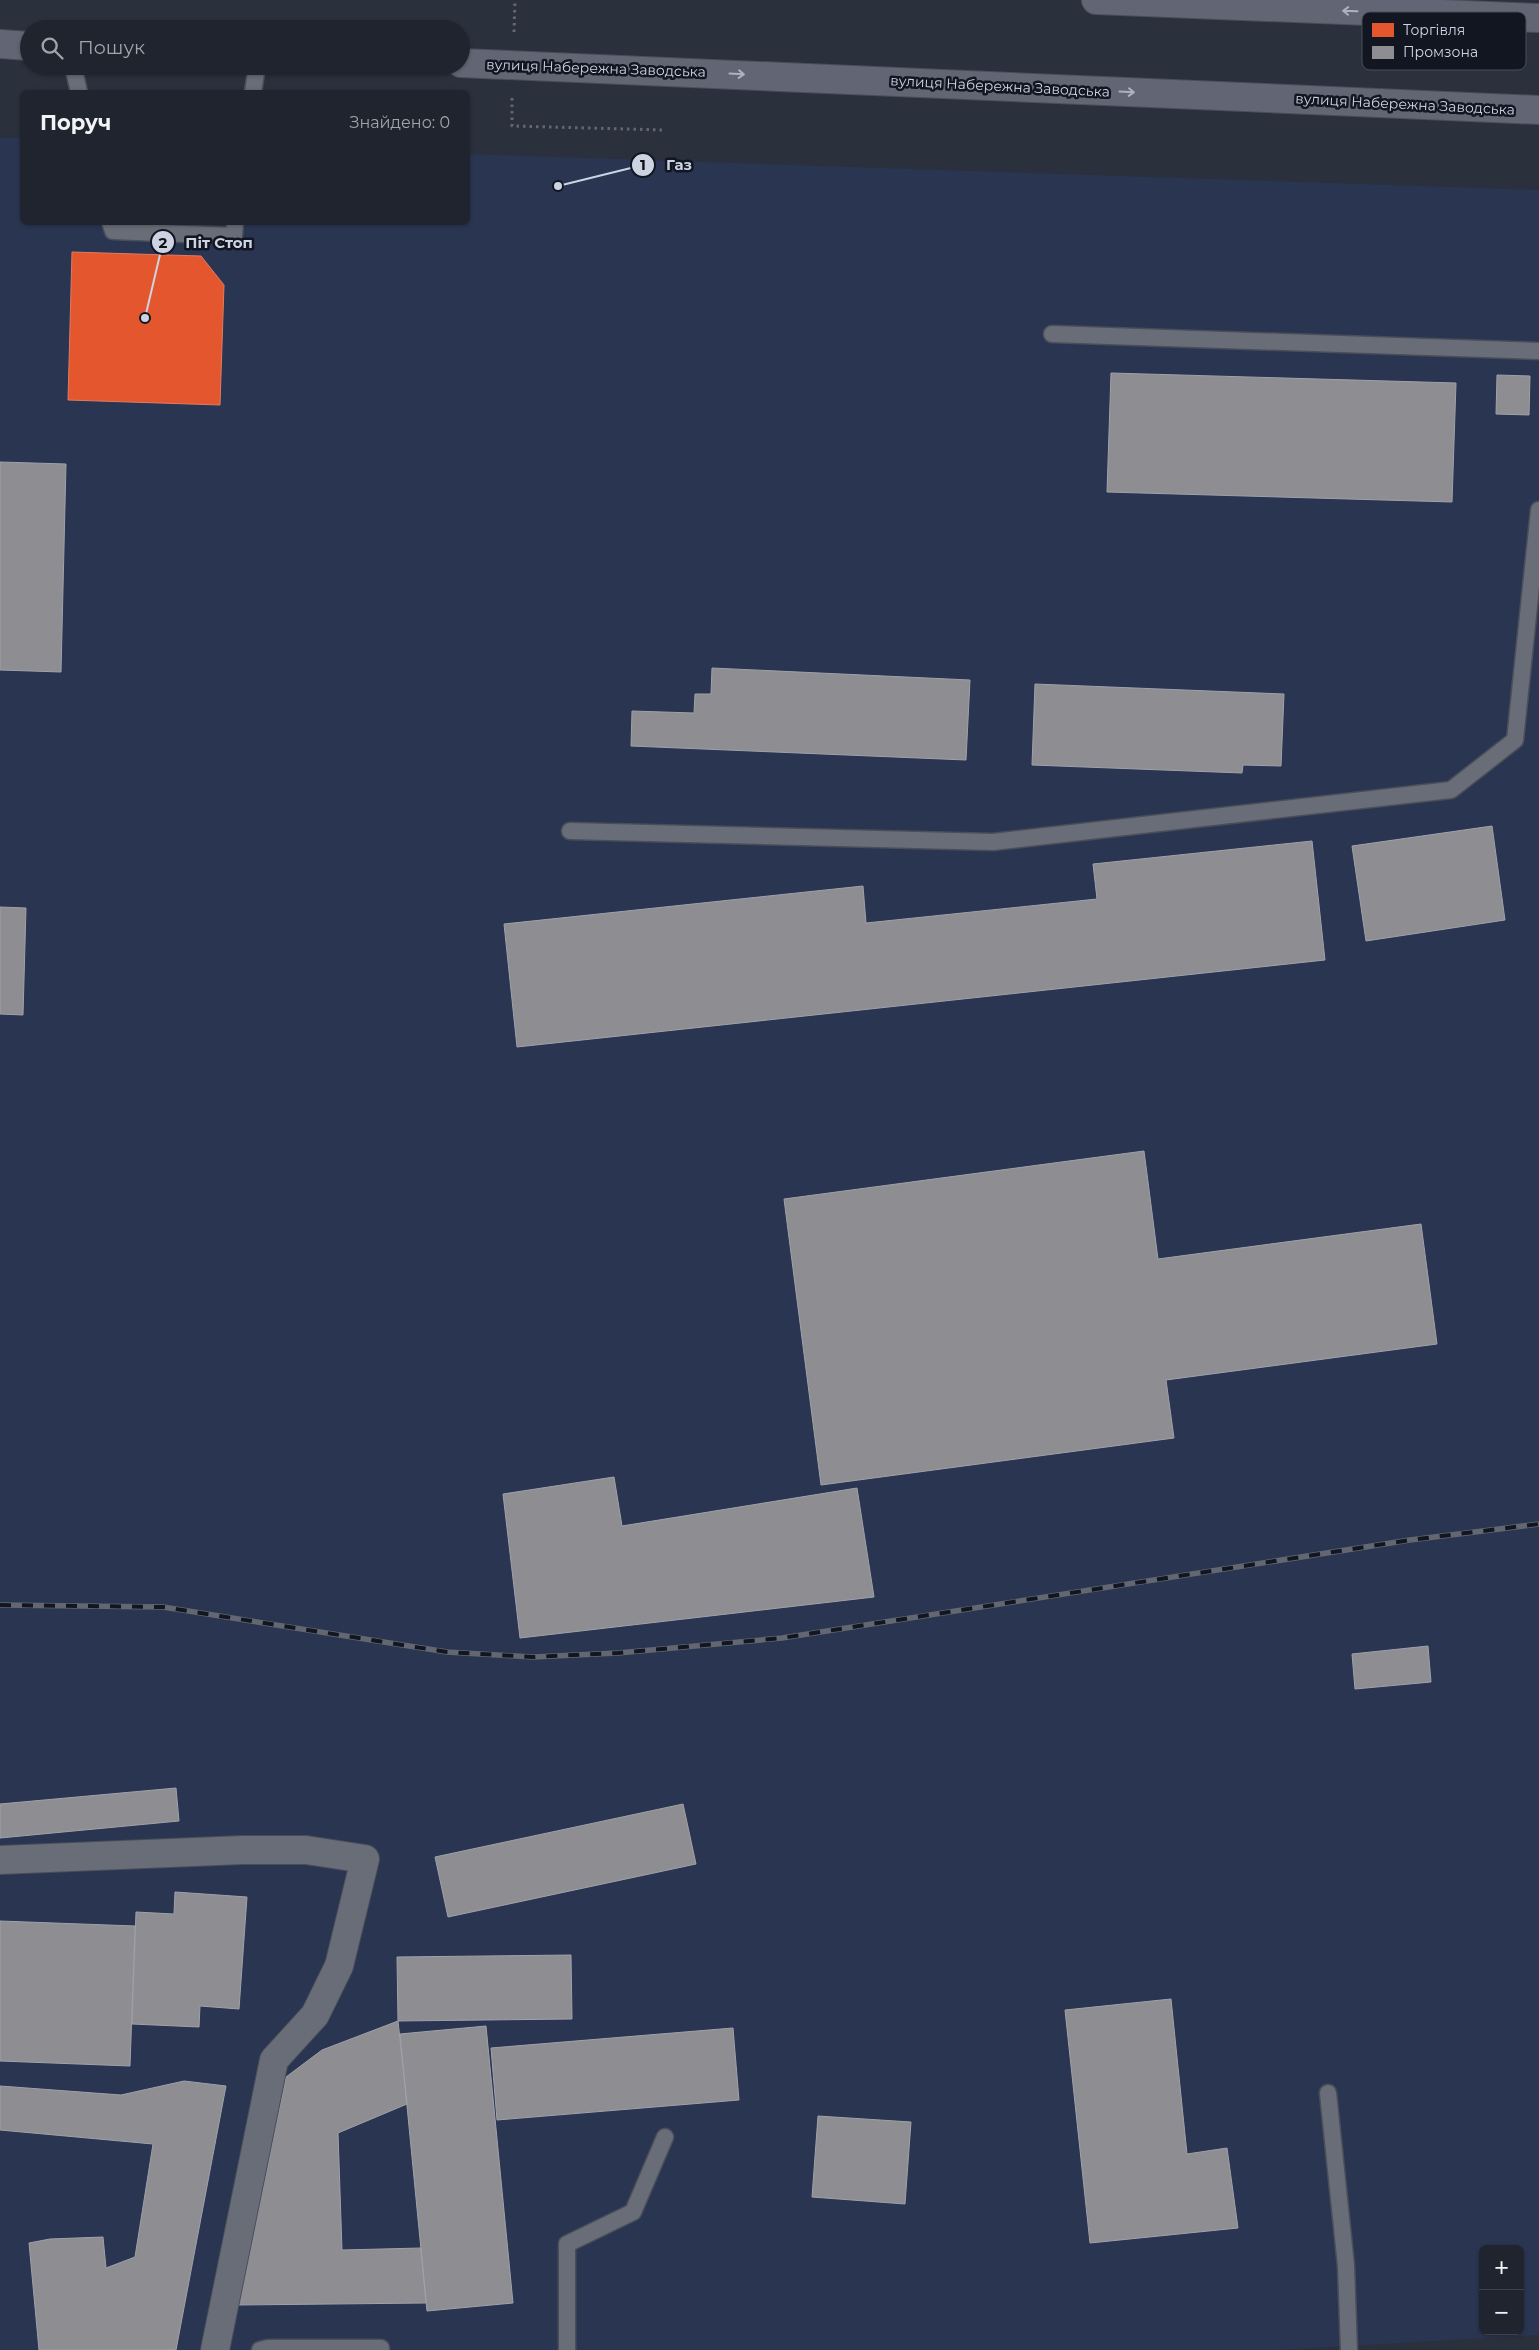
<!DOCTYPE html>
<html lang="uk">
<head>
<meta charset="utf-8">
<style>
	:root { --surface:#20242e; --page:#2d303a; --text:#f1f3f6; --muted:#a2a4aa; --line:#3d414a }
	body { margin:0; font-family:Montserrat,sans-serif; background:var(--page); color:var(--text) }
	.controls { position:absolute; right:15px; bottom:15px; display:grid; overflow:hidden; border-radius:8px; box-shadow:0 1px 4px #0004 }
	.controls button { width:45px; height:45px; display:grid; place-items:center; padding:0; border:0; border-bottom:1px solid var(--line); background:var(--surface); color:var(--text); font:25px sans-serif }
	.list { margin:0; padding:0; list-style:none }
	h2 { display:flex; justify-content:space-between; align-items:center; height:65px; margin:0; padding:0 20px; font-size:21px }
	h2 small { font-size:16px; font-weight:400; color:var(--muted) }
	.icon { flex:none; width:28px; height:28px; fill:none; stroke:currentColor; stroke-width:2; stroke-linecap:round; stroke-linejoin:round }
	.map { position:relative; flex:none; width:1539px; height:2350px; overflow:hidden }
	.search { position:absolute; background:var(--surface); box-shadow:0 1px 4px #0004; left:20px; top:20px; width:450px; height:55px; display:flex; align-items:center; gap:12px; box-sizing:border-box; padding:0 18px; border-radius:28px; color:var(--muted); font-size:19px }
	.panel { position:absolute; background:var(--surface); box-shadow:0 1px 4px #0004; left:20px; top:90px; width:450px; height:135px; border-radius:8px }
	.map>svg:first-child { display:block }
	.built { fill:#2a3551; fill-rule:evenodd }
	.shops { fill:#e4572e; stroke:#dd7c64 }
	.industry { fill:#8d8d92; stroke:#a0a2aa }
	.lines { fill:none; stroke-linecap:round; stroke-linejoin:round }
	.lane-casing { stroke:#494e59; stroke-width:19 }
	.street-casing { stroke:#494e59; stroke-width:30 }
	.primary-casing { stroke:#494e59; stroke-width:30 }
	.path { stroke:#636772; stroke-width:3; stroke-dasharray:2.5 4; stroke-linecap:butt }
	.lane { stroke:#686d78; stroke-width:16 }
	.street { stroke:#686d78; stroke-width:28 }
	.primary { stroke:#626674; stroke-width:28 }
	.rail-casing { stroke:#626771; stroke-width:5.5 }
	.rail { stroke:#111621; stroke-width:4; stroke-dasharray:11; stroke-linecap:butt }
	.oneway { stroke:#acb2c2 }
	.labels { text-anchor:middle; stroke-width:5; stroke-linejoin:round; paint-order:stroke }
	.street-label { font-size:14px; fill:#ccd3e3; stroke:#111621 }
	.key { fill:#111621; stroke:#494f5b; stroke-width:1 }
	.key-label { font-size:14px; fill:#ccd3e3 }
	.leader { fill:none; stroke:#ccd3e3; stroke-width:2 }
	.callout-dot { fill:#ccd3e3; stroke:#111621; stroke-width:2 }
	.mark-label { font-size:15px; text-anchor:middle; font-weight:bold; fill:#111 }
	.callout-label { font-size:15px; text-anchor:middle; font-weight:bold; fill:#ccd3e3; stroke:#111621; stroke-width:5; stroke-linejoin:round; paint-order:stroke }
</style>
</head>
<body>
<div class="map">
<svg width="1539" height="2350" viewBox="0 0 1539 2350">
	<rect width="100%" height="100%" fill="#2b303d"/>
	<path class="built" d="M0,138H22V222H468V154L1539,190V2335L1279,2350H0ZM1483,2249H1520V2331H1483Z"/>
	<path class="shops" d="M72,252L201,256L224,285L220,405L68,400Z"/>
	<path class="industry" d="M1111,373L1456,383L1452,502L1107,492Z
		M1497,375L1530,376L1529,415L1496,414Z
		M0,462L66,464L61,672L0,670Z
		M712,668L970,680L966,760L631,746L632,711L694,713L695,694H711Z
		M1035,684L1284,694L1281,766L1243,765L1242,773L1032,765Z
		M1492,826L1505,920L1366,941L1352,846Z
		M1312,841L1325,960L517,1047L504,924L863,886L866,923L1097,899L1093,864Z
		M0,907L26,908L23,1015L0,1014Z
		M1144,1151L1158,1259L1421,1224L1437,1344L1166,1380L1174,1438L821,1485L784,1199Z
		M614,1477L622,1526L857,1488L874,1597L520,1638L503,1494Z
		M1428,1646L1431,1682L1355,1689L1352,1654Z
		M176,1788L179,1821L0,1838V1804Z
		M683,1804L696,1864L448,1917L435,1857Z
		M175,1892L247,1897L239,2009L200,2006L199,2027L132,2024L136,1912L174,1914Z
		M0,1921L135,1926L130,2066L0,2061Z
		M571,1955L572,2019L398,2021L397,1957Z
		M1171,1999L1187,2154L1227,2148L1238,2228L1090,2243L1065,2010Z
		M398,2021L407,2104L338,2133L342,2250L421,2248L426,2303L239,2305L286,2077L322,2050Z
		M486,2026L513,2303L427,2311L400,2034Z
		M733,2028L739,2100L497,2120L491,2048Z
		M184,2081L226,2086L176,2350H39L29,2243L50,2239L103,2237L106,2268L135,2257L153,2144L0,2130V2086L121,2095Z
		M818,2116L911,2122L905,2204L812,2197Z"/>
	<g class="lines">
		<defs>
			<path id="lane" d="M73,66L79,92
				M253,92L257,66
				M110,222L113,231L234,236L235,222
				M1052,334L1539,351
				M570,831L993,842L1451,790L1515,740L1539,510
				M1328,2093L1346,2266L1349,2350
				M260,2350L268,2348H381
				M567,2350V2244L633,2212L665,2137"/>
			<path id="street" d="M0,1860L242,1850H306L365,1859L339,1966L315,2015L274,2060L215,2350"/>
			<path id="primary" d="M1096,0L1539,18
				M0,44L29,46
				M461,63L1539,110"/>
		</defs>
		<use href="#lane" class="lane-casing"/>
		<use href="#street" class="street-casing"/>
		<use href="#primary" class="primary-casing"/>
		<path class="path" d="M514,32L515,0
			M512,98V126L664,130"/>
		<use href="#lane" class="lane"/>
		<use href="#street" class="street"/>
		<use href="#primary" class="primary"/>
		<defs>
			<path id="rail" d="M0,1605L163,1607L447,1652L533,1657L618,1653L782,1638L1410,1540L1539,1524"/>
		</defs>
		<use href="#rail" class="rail-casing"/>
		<use href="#rail" class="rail"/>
	</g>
	<defs><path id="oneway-shaft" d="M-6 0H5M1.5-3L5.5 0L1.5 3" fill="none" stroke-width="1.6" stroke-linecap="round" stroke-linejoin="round" transform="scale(1.25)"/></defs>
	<g class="oneway">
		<use href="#oneway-shaft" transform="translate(1350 11) rotate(-178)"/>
		<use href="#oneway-shaft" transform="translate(737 74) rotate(3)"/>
		<use href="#oneway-shaft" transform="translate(1127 92) rotate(3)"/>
	</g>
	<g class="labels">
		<g class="street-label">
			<text transform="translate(596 68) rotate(2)" y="5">вулиця Набережна Заводська</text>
			<text transform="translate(1000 86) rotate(3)" y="5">вулиця Набережна Заводська</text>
			<text transform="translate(1405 104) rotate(3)" y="5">вулиця Набережна Заводська</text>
		</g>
	</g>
	<rect x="1362" y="12" width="164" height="58" rx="8" class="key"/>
	<rect x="1372" y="23" width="22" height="14" fill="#e4572e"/>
	<rect x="1372" y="46" width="22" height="13" fill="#8d8d92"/>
	<g class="key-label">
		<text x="1403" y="35">Торгівля</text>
		<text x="1403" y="57">Промзона</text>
	</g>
	<path class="leader" d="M558 186L643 165M145 318L163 242"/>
	<g class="callout-dot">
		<circle cx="558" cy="186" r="5"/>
		<circle cx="145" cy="318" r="5"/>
		<circle cx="643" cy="165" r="12"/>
		<circle cx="163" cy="242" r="12"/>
	</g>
	<g class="mark-label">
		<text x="643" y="170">1</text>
		<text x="163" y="248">2</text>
	</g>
	<g class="callout-label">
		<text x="679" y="170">Газ</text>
		<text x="219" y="248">Піт Стоп</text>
	</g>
</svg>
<div class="controls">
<button>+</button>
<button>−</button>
</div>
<div class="search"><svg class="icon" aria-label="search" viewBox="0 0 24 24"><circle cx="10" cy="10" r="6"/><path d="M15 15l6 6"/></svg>Пошук</div>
<section class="panel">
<h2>Поруч<small>Знайдено: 0</small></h2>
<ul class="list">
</ul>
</section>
</div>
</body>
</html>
